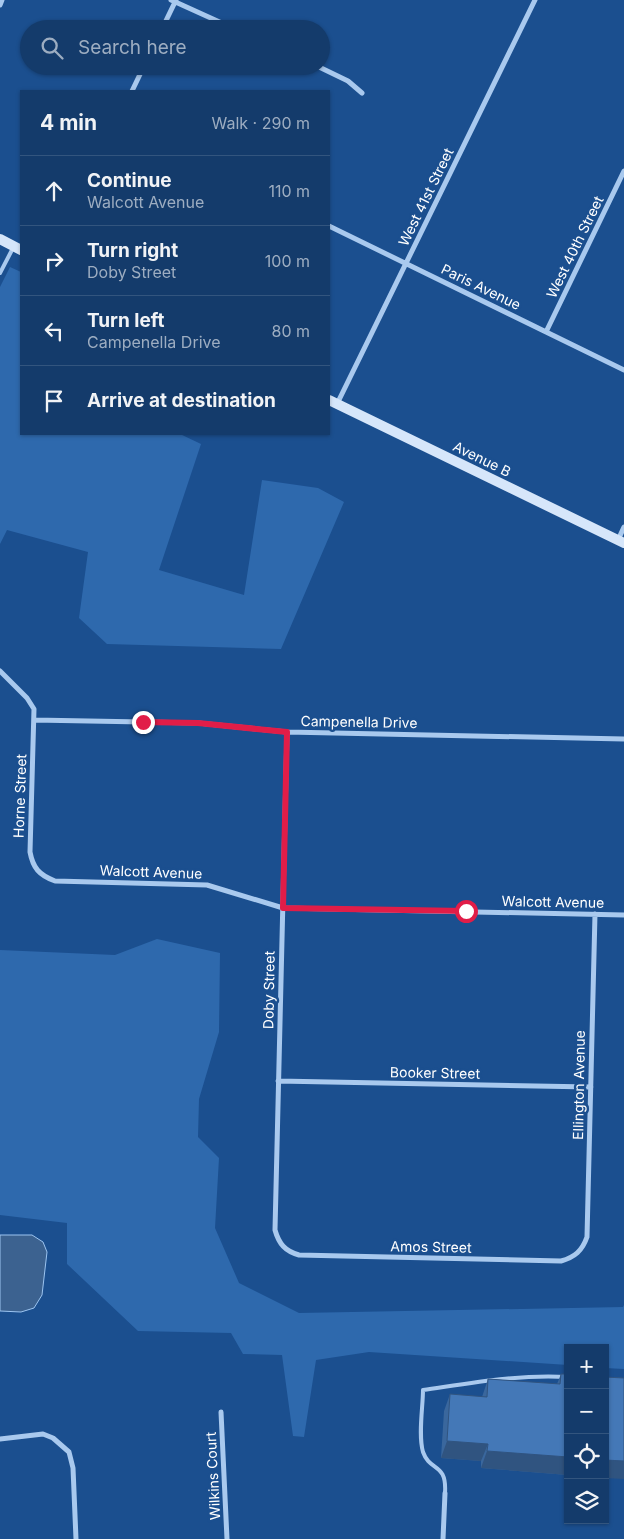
<!DOCTYPE html>
<html lang="en">
<head>
<meta charset="utf-8">
<style>
	:root { --surface:#143b6b; --page:#1d4271; --text:#f1f3f6; --muted:#9dadc1; --line:#33557e }
	body { margin:0; font-family:Inter,sans-serif; background:var(--page); color:var(--text) }
	.controls { position:absolute; right:15px; bottom:15px; display:grid; overflow:hidden; border-radius:0px; box-shadow:0 1px 4px #0004 }
	.controls button { width:45px; height:45px; display:grid; place-items:center; padding:0; border:0; border-bottom:1px solid var(--line); background:var(--surface); color:var(--text); font:25px sans-serif }
	.stop { position:absolute; width:15px; height:15px; margin:-11px; border:4px solid #e11d48; border-radius:50%; background:#fff }
	.stop.end { background:#e11d48; border-color:#fff; box-shadow:0 1px 5px #0008 }
	.list { margin:0; padding:0; list-style:none }
	h2 { display:flex; justify-content:space-between; align-items:center; height:65px; margin:0; padding:0 20px; font-size:21px }
	h2 small { font-size:16px; font-weight:400; color:var(--muted) }
	.list li { display:grid; grid-template-columns:32px 1fr auto; gap:15px; align-items:center; box-sizing:border-box; height:70px; padding:0 20px; border-top:1px solid var(--line) }
	.list b { display:block; font-size:19px; white-space:nowrap }
	.list p { margin:0; font-size:16px; white-space:nowrap; color:var(--muted) }
	.list em { font-size:16px; font-style:normal; color:var(--muted) }
	.icon { flex:none; width:28px; height:28px; fill:none; stroke:currentColor; stroke-width:2; stroke-linecap:round; stroke-linejoin:round }
	.map { position:relative; flex:none; width:624px; height:1539px; overflow:hidden }
	.search { position:absolute; background:var(--surface); box-shadow:0 1px 4px #0004; left:20px; top:20px; width:310px; height:55px; display:flex; align-items:center; gap:12px; box-sizing:border-box; padding:0 18px; border-radius:28px; color:var(--muted); font-size:19px }
	.panel { position:absolute; background:var(--surface); box-shadow:0 1px 4px #0004; left:20px; top:90px; width:310px; height:345px; border-radius:0px }
	.map>svg:first-child { display:block }
	.green { fill:#2e69ad }
	.water { fill:#3c6290; stroke:#9cc4f0 }
	.lines { fill:none; stroke-linecap:round; stroke-linejoin:round }
	.lane { stroke:#a9c9ee; stroke-width:4 }
	.street { stroke:#a9c9ee; stroke-width:5 }
	.secondary { stroke:#d6e6fa; stroke-width:10 }
	.wall { fill:#3a679d }
	.shaded-wall { fill:#305480 }
	.building { fill:#4478b7; stroke:#305480 }
	.route { stroke:#e11d48; stroke-width:6 }
	.labels { text-anchor:middle; stroke-width:5; stroke-linejoin:round; paint-order:stroke }
	.street-label { font-size:14px; fill:#fff; stroke:#1b4f8f }
</style>
</head>
<body>
<div class="map">
<svg width="624" height="1539" viewBox="0 0 624 1539">
	<rect width="100%" height="100%" fill="#1b4f8f"/>
	<path class="green" d="M10,267L21,272V434H180L201,444L159,570L244,595L262,480L318,488L344,502L281,649L107,644L79,618L88,552L7,530L0,544V287Z
		M157,939L220,953L219,1032L199,1099L198,1137L219,1158L215,1228L239,1283L299,1313L623,1307L624,1305V1369L605,1368V1348H568V1365L369,1352L316,1360L304,1437L293,1436L282,1355L243,1354L231,1333L138,1331L67,1264V1223L0,1215V950L115,955Z"/>
	<path class="water" d="M0,1235H32L43,1242L47,1252L42,1295L34,1308L21,1312L0,1311Z"/>
	<g class="lines">
		<path class="lane" d="M0,273L13,248
			M445,1493C447,1462 430,1472 423,1452C418,1435 423,1407 423,1390C471,1383 519,1374 568,1377"/>
		<path class="street" d="M171,0L235,29
			M0,5L2,0
			M162,29L176,0
			M317,66L348,81L362,93
			M132,91L144,66
			M329,226L624,370
			M546,332L624,171
			M337,404L535,0
			M618,540L624,527
			M0,671L27,698L34,709L30,852C33,868 39,875 55,881L207,885L283,908L624,915
			M34,720L198,723L287,732L624,739
			M287,732L275,1230C279,1244 285,1251 299,1255L561,1261C575,1257 582,1251 587,1237L595,914
			M278,1081L591,1087
			M221,1412L227,1539
			M0,1439L43,1434L53,1438L69,1452L73,1468L76,1539
			M443,1539L445,1493"/>
		<path class="secondary" d="M0,239L21,250
			M329,400L624,543"/>
	</g>
	<path class="wall" d="M561,1374H568V1475L481,1468V1461L441,1458L444,1411L450,1394L482,1397L488,1379L557,1384Z"/>
	<path class="shaded-wall" d="M447,1441L488,1444L481,1461L441,1458Z
		M487,1451L568,1457V1475L481,1468Z
		M605,1460L624,1461V1479L605,1478Z"/>
	<path class="building" d="M561,1374H568V1457L487,1451L488,1444L447,1441L450,1394L487,1397L488,1379L560,1384Z
		M605,1377L624,1378V1461L605,1460Z"/>
	<g class="lines">
		<path class="route" d="M143,722L198,723L287,732L283,908L466,911"/>
	</g>
	<g class="labels">
		<g class="street-label">
			<text transform="translate(426 197) rotate(-64)" y="5">West 41st Street</text>
			<text transform="translate(575 247) rotate(-64)" y="5">West 40th Street</text>
			<text transform="translate(481 287) rotate(26)" y="5">Paris Avenue</text>
			<text transform="translate(482 459) rotate(26)" y="5">Avenue B</text>
			<text transform="translate(359 722) rotate(1)" y="5">Campenella Drive</text>
			<text transform="translate(20 796) rotate(-88)" y="5">Horne Street</text>
			<text transform="translate(151 872) rotate(2)" y="5">Walcott Avenue</text>
			<text transform="translate(553 902) rotate(1)" y="5">Walcott Avenue</text>
			<text transform="translate(269 990) rotate(-89)" y="5">Doby Street</text>
			<text transform="translate(435 1073) rotate(1)" y="5">Booker Street</text>
			<text transform="translate(579 1085) rotate(-89)" y="5">Ellington Avenue</text>
			<text transform="translate(431 1247) rotate(1)" y="5">Amos Street</text>
			<text transform="translate(213 1476) rotate(-93)" y="5">Wilkins Court</text>
		</g>
	</g>
</svg>
<div class="controls">
<button>+</button>
<button>−</button>
<button><svg class="icon" aria-label="locate" viewBox="0 0 24 24"><circle cx="12" cy="12" r="6"/><path d="M12 2v4M12 18v4M2 12h4M18 12h4"/></svg></button>
<button><svg class="icon" aria-label="layers" viewBox="0 0 24 24"><path d="M12 4l9 5-9 5-9-5zM3 14l9 5 9-5"/></svg></button>
</div>
<div class="stop" style="left:466px;top:911px"></div>
<div class="stop end" style="left:143px;top:722px"></div>
<div class="search"><svg class="icon" aria-label="search" viewBox="0 0 24 24"><circle cx="10" cy="10" r="6"/><path d="M15 15l6 6"/></svg>Search here</div>
<section class="panel">
<h2>4 min<small>Walk · 290 m</small></h2>
<ul class="list">
<li><svg class="icon" aria-label="ahead" viewBox="0 0 24 24"><path d="M12 20V5M6 11l6-6 6 6"/></svg><div><b>Continue</b><p>Walcott Avenue</p></div><em>110 m</em></li>
<li><svg class="icon" aria-label="right" viewBox="0 0 24 24"><path d="M7 20v-9h11M14 6l5 5-5 5"/></svg><div><b>Turn right</b><p>Doby Street</p></div><em>100 m</em></li>
<li><svg class="icon" aria-label="left" viewBox="0 0 24 24"><path d="M17 20v-9H6M10 6l-5 5 5 5"/></svg><div><b>Turn left</b><p>Campenella Drive</p></div><em>80 m</em></li>
<li><svg class="icon" aria-label="arrive" viewBox="0 0 24 24"><path d="M6 21V4h12l-3 4 3 4H6"/></svg><div><b>Arrive at destination</b></div></li>
</ul>
</section>
</div>
</body>
</html>
